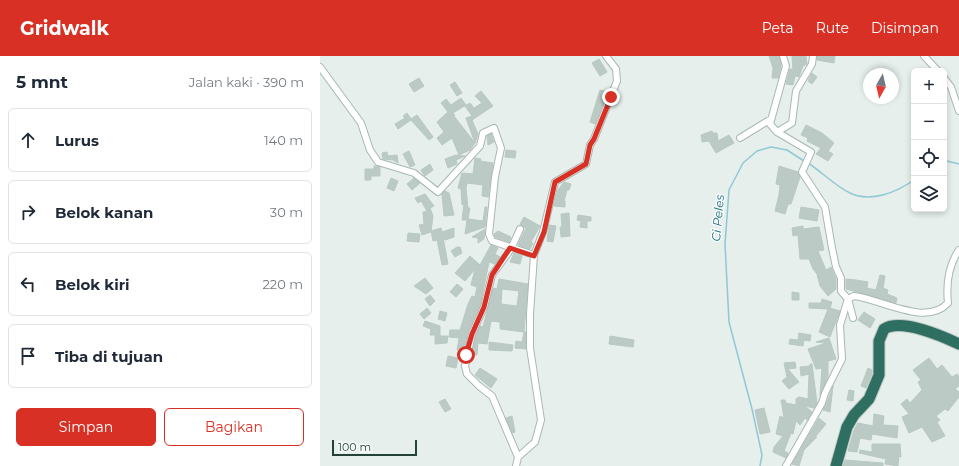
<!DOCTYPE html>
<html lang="id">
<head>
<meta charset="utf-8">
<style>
	:root { --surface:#fff; --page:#f2f2f3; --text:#1f2937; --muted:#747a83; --line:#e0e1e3; --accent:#d93025 }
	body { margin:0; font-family:Montserrat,sans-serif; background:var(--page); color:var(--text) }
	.controls { position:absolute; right:12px; top:12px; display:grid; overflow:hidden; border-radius:6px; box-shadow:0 2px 6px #0003 }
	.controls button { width:36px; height:36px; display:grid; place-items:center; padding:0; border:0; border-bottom:1px solid var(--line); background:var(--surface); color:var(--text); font:20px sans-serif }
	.compass { position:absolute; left:543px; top:12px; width:36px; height:36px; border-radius:50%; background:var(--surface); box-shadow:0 2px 6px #0003; rotate:188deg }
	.scale { position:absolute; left:12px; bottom:10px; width:85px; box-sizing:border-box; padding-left:4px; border:2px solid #24423a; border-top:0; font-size:11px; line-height:14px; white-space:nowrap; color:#24423a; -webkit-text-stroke:3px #f7fbf9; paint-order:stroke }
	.stop { position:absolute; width:12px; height:12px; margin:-9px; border:3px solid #d93025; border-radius:50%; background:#fff }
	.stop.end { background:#d93025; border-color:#fff; box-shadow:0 1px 4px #0008 }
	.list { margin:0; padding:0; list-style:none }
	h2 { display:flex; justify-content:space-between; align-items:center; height:52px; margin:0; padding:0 16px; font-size:17px }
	h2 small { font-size:13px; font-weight:400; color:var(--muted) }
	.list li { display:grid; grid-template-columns:26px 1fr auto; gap:12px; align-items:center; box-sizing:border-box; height:64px; margin:0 8px 8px; padding:0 8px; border:1px solid var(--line); border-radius:6px }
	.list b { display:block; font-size:15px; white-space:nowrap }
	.list em { font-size:13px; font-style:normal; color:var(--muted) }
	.actions { display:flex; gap:8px; padding:12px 16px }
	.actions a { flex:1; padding:9px 0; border:1px solid var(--accent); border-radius:6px; text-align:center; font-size:14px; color:var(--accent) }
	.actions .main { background:var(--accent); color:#fff }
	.icon { flex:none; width:22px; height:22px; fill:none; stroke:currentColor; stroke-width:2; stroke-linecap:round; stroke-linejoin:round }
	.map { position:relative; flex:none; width:639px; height:410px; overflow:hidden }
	header { display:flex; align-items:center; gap:24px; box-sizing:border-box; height:56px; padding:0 20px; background:var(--accent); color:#fff }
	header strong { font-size:19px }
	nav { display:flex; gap:22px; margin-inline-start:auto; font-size:14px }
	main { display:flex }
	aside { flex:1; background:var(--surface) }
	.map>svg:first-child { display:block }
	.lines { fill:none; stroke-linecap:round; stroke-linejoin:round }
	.stream { stroke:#8ec9d4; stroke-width:1.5 }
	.building { fill:#bbcac4; stroke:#b8c9c2; fill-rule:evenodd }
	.street-casing { stroke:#a8b8b2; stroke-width:8 }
	.highway-casing { stroke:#c2cac8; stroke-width:13 }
	.street { stroke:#fff; stroke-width:6 }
	.highway { stroke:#2f6f62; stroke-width:11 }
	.route { stroke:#d93025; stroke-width:5 }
	.labels { text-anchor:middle; stroke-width:3; stroke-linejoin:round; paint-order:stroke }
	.water-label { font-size:12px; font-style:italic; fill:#1c6f80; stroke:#f7fbf9 }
</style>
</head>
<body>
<header>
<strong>Gridwalk</strong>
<nav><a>Peta</a><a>Rute</a><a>Disimpan</a></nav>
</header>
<main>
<aside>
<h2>5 mnt<small>Jalan kaki · 390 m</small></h2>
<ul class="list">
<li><svg class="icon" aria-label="ahead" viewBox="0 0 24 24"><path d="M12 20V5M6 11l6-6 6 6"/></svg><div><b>Lurus</b></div><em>140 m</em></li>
<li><svg class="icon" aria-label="right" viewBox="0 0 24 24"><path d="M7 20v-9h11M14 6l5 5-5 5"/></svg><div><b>Belok kanan</b></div><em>30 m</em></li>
<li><svg class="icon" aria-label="left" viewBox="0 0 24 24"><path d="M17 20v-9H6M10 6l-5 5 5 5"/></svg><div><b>Belok kiri</b></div><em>220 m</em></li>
<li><svg class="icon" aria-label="arrive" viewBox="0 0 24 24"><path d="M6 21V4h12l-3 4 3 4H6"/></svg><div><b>Tiba di tujuan</b></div></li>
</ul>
<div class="actions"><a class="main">Simpan</a><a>Bagikan</a></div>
</aside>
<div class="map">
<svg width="639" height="410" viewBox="0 0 639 410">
	<rect width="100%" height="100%" fill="#e6efeb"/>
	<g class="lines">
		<path class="stream" d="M624,106L627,105L639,108
			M488,107C502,116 515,130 530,137C551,147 577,136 594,124
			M440,410L442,399L432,353L409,266L405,188L409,134L423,107L437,95L451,91L467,94L484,105"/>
	</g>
	<path class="building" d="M449,0H459L461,10L458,22H452L453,12Z
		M472,0H486L487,8L483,10L479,21L475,20L473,29L466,28L470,13H473Z
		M497,0H515L514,7L497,4Z
		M279,3L287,16L280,20L272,7Z
		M492,17L497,21L492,28L488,25Z
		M99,22L104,30L94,36L89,28Z
		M135,26L142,37L137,40L130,29Z
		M280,34L288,36L275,68L270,66Z
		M161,35L173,50L152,64L158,78L155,87L146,62L152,60L145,50L150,47L154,52L162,47L155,40Z
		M141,42L146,49L133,57L135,60H134L155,87L150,94L139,99L132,82L122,89L117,82L124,76L117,66L128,56L121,47L126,43L131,49Z
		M87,57L91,63L97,59L113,81L109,84L91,64L78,73L75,68L85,62L83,60Z
		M486,69L502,77L514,87L508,95L513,98L508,105L496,98L501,92L487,85L488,82L481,79Z
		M392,75L393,77H397L398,85L409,79L414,87L396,97L389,85L382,86L381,79Z
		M171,78L174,86L168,89L167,80Z
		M186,94L196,95L195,102L185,101Z
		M89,95L95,109L90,111L83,98Z
		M67,96L68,100L77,99L78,107L73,104L63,103L62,97Z
		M136,99L145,100L136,104L137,108L128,112L125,103Z
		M155,102L161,103L160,105L173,107L168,141L162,140L163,129L147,127L146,132L148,152H150L148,163L163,165L165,151H167L165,171L145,178L147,164H142L144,148L142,149L141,133L138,132L142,117L153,118Z
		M110,108L113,114L105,120L101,114Z
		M54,110L60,111V120H51V124H45V113H54Z
		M459,110L478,116L480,121L471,148H468L465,158L455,155L459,139L460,129L456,128Z
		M71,122L78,125L74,135L67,132Z
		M94,122L100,127L92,134L87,128Z
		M244,126L251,128L249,134H247L244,145H245V151L234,150L238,134Z
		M125,135L129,137L134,159L124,160L122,138Z
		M105,138L114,150L110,152L113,160L111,176L102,179L99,169L104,168L103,156L107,155L101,145L98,147L95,142Z
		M481,151L499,154L497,165L479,162Z
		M249,157L250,180L241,181L240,171H242L241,158Z
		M258,159L271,161V165H267V172L260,171L261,165L257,164Z
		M204,161L220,170L211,186L213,187L210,193L198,189L206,172L200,168Z
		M229,169L236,170L233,186L227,185Z
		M483,170V173L499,171L504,194L498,195L506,214L511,211L516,223V233L508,240L500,230L497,218L493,213L489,203H480L478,179L473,180L472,172Z
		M121,172L122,176L134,172V181L125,184L123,181L128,208L122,209L117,184L113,185L111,175Z
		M165,173L164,183L158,187V182L152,181Z
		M178,175L191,181L189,186L175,181L174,178Z
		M88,177L100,178L99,186L87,185Z
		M171,189L178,192L175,198L180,201L175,208L169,206L160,250L148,276L144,295L137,294L139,282L129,281L130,274H140L148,248L152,240L155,241L157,231L151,229L155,213L145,225L135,217L150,200L160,209Z
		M137,191H140L142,197L135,201L131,195Z
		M194,197L202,200L200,208L190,206Z
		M560,219L565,220L563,232L568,234L567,238L577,242L576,247L526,233V223L536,224L548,226L547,232L556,234Z
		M105,222L113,232L106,238L94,230Z
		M179,223L208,228L204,276L180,273V266L171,265L167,288L158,287L157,299L152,298L156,279L160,270L163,271L173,232L177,233ZM182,233L199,235L197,250L181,248Z
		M137,228L143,233L136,241L130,236Z
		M472,236L479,237V244H472Z
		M110,239L115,245L110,250L105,243Z
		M502,243L512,246L510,252L520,255L510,281L499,276L508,253L489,252V247H501Z
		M107,252L111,257L104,263L100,258Z
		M120,255L127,257L125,265L118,263Z
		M544,256L555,263L550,272L538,264Z
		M105,265L120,270V280H128L127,287L115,288V279H110L111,273L103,270Z
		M204,276H206V293L195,292L196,285L202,286Z
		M479,277L491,279L490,285L484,284L483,290L469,288L470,283L478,284Z
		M290,280L314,284L313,291L289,288Z
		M509,282L516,303L508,305V320L500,339L502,312L496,313L488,293L506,287L496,286Z
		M169,286L193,289L192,295L169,294Z
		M128,300L138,302L136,312L126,310Z
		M609,302L617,313L622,309L632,321L637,318L639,321V330L635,333L639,336V341L628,355L625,353L616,360L620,364L617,366L625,380L612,386L602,371L589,377L582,361L589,358L581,348L587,343L590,347L602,334L598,326L601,324L593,314Z
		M475,306L476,312L468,313L479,326L469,333L462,325L467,321L464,307Z
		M490,308H492L497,347L494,352L485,350L492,356L487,364L485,362L480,369L476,365L473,378L471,377L464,395L468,397L466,402L453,396L454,391L463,380L456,378L460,360L464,362L461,344H465L466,347L476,349V343L479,341L488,343L489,318L481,320L480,311L490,310Z
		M160,312L177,323L171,332L155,319Z
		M548,312L552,314V318L546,332L541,330Z
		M513,330L510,356L503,354L506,349Z
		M529,334L534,335L533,345L527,344Z
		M125,343L131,353L125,356L119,346Z
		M444,352L450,376L440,378L435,354Z
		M554,358L564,360L563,369L578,370L577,382L552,378L551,384L540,382L537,396L528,395L534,374L538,367L553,370Z
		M192,360L195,376L192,377L186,362Z
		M499,362L506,368L495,381H497L484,394L479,410L472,408Z
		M552,388H580L581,401L579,400L578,410L565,408L566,403L539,397L540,394L552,396Z
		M525,404L563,407V410H523Z"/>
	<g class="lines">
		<defs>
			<path id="street" d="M463,0L466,10L450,68L457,76L491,96L482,116L505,151L512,192L516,211L521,222V235L528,243L520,269L522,303L505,337L502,347L466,410
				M604,0L618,15
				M0,11L41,67L50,94L58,106L94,117L118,136L160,90L163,77L174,72L181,92L175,121L169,178L172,185L214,199
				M624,22L631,31L639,55
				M457,76L472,67L476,35L492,8L493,0
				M420,82L451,63
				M533,262L528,243L534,240C561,243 606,271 628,247C626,228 628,210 639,194
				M198,401L172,340L159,330L147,318L145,310L152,278L164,251L172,219L191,193L200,173
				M196,410L198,401L215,386L221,364L210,292V258L214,199L223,176L235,126L266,108L270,89L274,83L297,25L296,13L286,0"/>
			<path id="highway" d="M516,410L527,371L534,359L549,343L559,319V285L564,273C581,262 622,280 639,288"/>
		</defs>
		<use href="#street" class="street-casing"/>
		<use href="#highway" class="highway-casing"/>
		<use href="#street" class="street"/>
		<use href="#highway" class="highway"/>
	</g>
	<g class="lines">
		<path class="route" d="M146,299L152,278L164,251L172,219L190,192L214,200L224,176L235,126L266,108L270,89L274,83L291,41"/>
	</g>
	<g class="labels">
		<g class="water-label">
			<text transform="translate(398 162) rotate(-85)" y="4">Ci Peles</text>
		</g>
	</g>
</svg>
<div class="controls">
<button>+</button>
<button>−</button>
<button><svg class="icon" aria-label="locate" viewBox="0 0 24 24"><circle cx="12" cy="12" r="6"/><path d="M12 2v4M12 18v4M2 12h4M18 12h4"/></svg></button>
<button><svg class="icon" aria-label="layers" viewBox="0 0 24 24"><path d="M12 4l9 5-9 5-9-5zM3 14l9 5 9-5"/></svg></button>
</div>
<svg class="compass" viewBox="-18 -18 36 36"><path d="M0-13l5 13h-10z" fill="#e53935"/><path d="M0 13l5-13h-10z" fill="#747a83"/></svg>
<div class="scale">100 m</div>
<div class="stop" style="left:146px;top:299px"></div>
<div class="stop end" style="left:291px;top:41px"></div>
</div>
</main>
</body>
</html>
